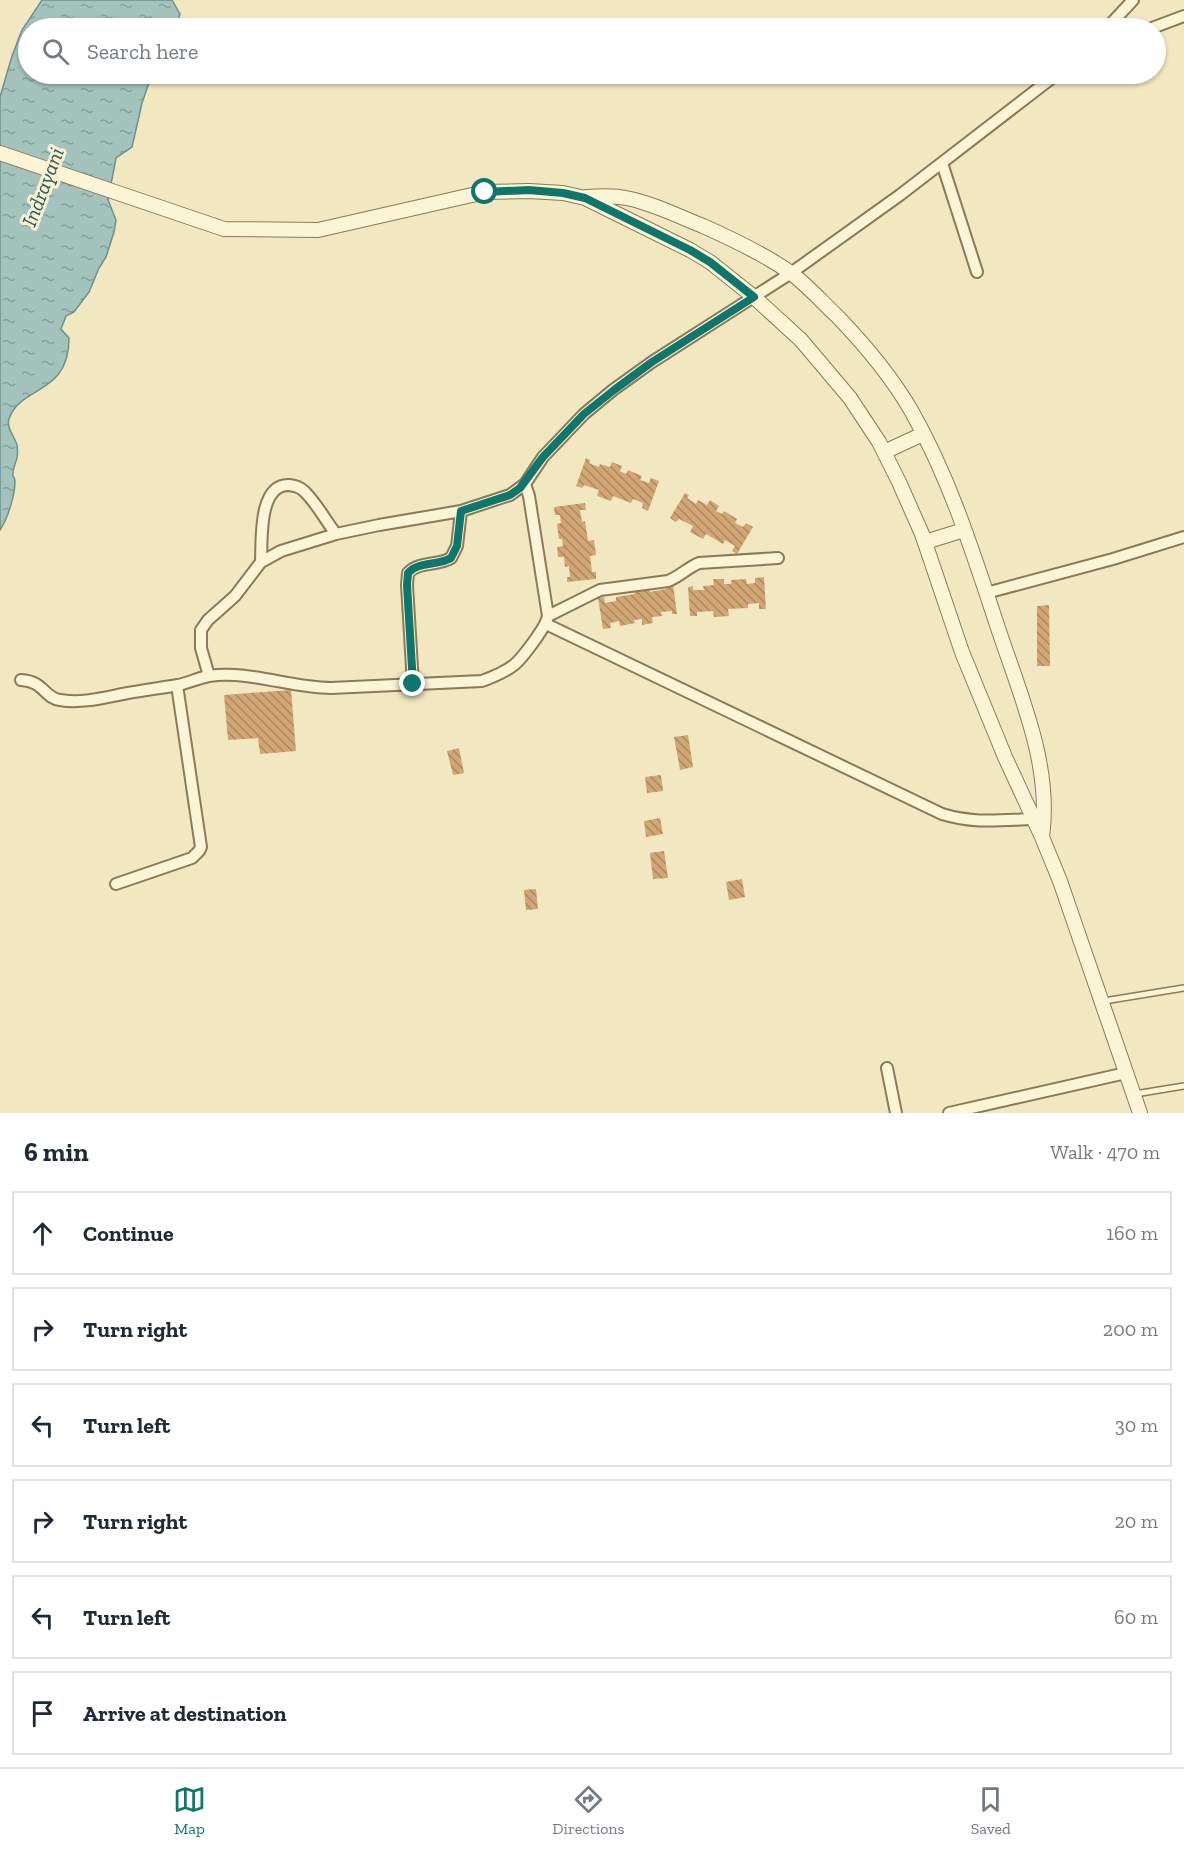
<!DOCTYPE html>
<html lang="en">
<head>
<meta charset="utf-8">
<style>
	:root { --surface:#fff; --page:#f2f2f3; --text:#1f2937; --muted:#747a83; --line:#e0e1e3; --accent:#0f766e }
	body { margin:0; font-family:"Zilla Slab",serif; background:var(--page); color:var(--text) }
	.stop { position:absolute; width:18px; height:18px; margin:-14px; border:4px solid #0f766e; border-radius:50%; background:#fff }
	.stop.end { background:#0f766e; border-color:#fff; box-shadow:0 2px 6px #0008 }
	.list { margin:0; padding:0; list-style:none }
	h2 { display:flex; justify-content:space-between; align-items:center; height:78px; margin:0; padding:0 24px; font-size:26px }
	h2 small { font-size:20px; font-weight:400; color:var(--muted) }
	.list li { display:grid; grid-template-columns:39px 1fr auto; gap:18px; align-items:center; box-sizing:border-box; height:84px; margin:0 12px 12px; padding:0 12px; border:2px solid var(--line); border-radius:0px }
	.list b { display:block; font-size:22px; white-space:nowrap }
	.list em { font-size:20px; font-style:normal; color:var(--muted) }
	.icon { flex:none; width:33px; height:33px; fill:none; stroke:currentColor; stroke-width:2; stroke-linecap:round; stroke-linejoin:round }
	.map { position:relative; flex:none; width:1184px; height:1113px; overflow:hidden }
	.search { position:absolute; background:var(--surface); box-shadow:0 2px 4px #0004; left:18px; right:18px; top:18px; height:66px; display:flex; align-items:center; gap:15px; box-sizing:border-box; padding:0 21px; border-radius:33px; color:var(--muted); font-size:22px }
	.sheet { height:654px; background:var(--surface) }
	nav { display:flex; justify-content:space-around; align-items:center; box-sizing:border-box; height:84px; border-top:2px solid var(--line); background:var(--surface); font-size:16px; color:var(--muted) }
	nav a { display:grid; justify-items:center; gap:3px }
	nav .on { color:var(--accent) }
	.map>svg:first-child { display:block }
	.water { fill:url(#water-ripples); stroke:#6a928d; stroke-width:1.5 }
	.building { fill:url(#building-back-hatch) }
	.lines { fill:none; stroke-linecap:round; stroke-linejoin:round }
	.service-casing { stroke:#8c7957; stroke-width:8 }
	.minor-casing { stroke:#8c7957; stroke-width:14 }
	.tertiary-casing { stroke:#8c7957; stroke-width:16 }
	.service { stroke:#fbf4d5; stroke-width:5 }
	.minor { stroke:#fbf4d5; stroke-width:10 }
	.tertiary { stroke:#fbf4d5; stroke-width:14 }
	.route { stroke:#0f766e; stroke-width:8 }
	.labels { text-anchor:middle; stroke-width:6; stroke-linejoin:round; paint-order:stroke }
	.water-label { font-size:21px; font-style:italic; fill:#2b595b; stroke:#f8f1d1 }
</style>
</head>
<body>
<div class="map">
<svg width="1184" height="1113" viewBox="0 0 1184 1113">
	<defs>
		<pattern id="water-ripples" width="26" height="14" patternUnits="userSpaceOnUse" patternTransform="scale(1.5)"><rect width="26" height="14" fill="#a4c3bd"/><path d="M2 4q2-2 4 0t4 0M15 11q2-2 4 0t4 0" fill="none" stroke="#879f99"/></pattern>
		<pattern id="building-back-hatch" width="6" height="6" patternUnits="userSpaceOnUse" patternTransform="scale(1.5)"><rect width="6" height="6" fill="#d2a674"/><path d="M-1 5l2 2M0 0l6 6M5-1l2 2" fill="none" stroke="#ac885e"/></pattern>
	</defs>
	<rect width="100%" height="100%" fill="#f1e8c1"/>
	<path class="water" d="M42,0H172L180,14L175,28H28V74H152L142,103L132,147L116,158L108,200L116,220L114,232L106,257L99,268L89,292L74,312L66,316L61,329L69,338C69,396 20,385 9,419C6,428 15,437 17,445C19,460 15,460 13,472C12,479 14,474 15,481C15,495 8,518 0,530V97L12,56L22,30Z"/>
	<path class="building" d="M586,458L590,460L589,463L599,467L600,464L610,467L612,462L622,466L620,471L626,474L628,470L642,476L640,480L649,483L651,478L659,481L648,511L642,508L643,503L633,499L631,503L613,496L611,501L597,496L599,490L584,485L582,488L576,486Z
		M685,493L689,495L687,498L696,504L698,500L707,505L710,500L719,506L716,511L722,514L724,511L737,519L735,523L743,527L746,523L753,527L737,554L732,551L735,546L725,540L723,544L706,534L703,539L690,532L693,526L679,519L676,522L670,518Z
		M585,503L586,510H580L582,522L585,521L588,541L594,540L596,555L590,556L592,572H596V579L567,582V577H570L569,566L565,567L564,557H558L557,547L563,546L562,539H559L557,524L561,523L560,515H555L554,507Z
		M764,577L766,609H759V603L748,604V608L728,609L729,616L714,617L713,611L697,612V616H690L688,587L693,586V590H704L703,586L714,585L713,579H724V584H731V580L746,579L747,584L755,583V578Z
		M673,584L677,614H672V611L661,612L662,616L652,617L653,623L642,625V619L634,620L635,623L620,626L619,621L610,623L611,628L603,629L598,598L604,597L605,603L616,601V597L635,594L634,588L649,586L650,592L666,589V585Z
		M1049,605L1050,666H1037V606Z
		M291,690L296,751L260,754L258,738L228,740L224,695Z
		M688,735L693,767L680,770L674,737Z
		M459,748L464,773L453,775L447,751Z
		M661,775L663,791L647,793L645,777Z
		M660,818L663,834L646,837L644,821Z
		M664,851L668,878L653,879L650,853Z
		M742,879L745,897L729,900L726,882Z
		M536,889L538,909L526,910L524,890Z"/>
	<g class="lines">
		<defs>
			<path id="service" d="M1104,1001L1184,988
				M1135,1094L1184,1086"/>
			<path id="minor" d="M1107,28L1133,0
				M1152,28L1184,16
				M942,163L977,272
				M261,562C262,541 258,484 289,485C296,486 300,487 305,492C317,504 326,521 336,534
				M986,593L1113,559L1184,537
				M548,616L600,590L668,581C679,577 687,568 699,563L778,558
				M546,624L942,814C975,824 1000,820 1034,819
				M209,676L201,648V630L208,620L235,596L261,562L281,551L336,534L379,525L461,511L510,495L525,484L543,457L584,414L613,390L652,362L791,273L900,195L1057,74
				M21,680C44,681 44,698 60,700C82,704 106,697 128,693C144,690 161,688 178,685C188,683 198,678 209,676C249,670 291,688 331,688L482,681C514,669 518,664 537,637C542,629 546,625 548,616L529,496L525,484
				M413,684L407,585L408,573C419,561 438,566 451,558L457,546L461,511
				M116,884L192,858L199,851L201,847L177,685
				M887,1068L896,1113
				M949,1113L1126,1073"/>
			<path id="tertiary" d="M0,153L224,229L318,230L485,192L529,191L563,193L585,198L690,250L710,262L754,297L801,340L850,398L879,442L899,482L922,534L962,652L1005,757L1042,837L1060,881L1140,1113
				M586,197C599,196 613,195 626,198C652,203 678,216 703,226C730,238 767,256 791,273C807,285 822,302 837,316C865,345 892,377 912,412C951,481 974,556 999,631C1021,697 1052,766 1042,837
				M884,452L923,434
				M925,542L964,530"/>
		</defs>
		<use href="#service" class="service-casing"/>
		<use href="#minor" class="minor-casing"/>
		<use href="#tertiary" class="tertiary-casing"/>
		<use href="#service" class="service"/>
		<use href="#minor" class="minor"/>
		<use href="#tertiary" class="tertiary"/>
	</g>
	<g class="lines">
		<path class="route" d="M413,684L407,585L408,573C418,561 438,566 451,558L457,546L461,511L510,495L520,488L543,457L584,414L614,390L652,362L754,297L710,262L690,250L585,198L563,193L529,190L485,192"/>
	</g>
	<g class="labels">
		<g class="water-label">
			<text transform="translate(43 187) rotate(-69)" y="7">Indrayani</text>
		</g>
	</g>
</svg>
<div class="stop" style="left:485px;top:192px"></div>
<div class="stop end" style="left:413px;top:684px"></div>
<div class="search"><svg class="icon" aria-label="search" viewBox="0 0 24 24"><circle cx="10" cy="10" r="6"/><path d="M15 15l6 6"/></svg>Search here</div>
</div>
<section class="sheet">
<h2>6 min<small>Walk · 470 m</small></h2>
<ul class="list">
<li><svg class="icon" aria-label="ahead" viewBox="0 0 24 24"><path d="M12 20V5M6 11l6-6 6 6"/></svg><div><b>Continue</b></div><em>160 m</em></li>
<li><svg class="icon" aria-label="right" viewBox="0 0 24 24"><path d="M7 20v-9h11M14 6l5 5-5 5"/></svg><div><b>Turn right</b></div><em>200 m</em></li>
<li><svg class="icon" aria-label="left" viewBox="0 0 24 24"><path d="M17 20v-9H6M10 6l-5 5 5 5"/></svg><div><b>Turn left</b></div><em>30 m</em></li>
<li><svg class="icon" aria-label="right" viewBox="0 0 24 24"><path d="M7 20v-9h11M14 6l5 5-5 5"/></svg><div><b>Turn right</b></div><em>20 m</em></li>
<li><svg class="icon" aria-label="left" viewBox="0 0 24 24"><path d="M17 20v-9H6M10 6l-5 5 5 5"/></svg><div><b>Turn left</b></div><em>60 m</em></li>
<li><svg class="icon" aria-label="arrive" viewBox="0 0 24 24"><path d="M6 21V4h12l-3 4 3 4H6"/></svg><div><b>Arrive at destination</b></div></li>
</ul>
</section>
<nav>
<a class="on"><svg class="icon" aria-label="map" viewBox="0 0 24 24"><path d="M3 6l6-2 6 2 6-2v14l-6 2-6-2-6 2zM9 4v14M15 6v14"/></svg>Map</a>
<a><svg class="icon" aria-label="directions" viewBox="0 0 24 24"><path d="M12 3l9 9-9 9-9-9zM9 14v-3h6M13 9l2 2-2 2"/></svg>Directions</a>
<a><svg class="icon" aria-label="saved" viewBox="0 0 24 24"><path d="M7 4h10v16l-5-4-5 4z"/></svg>Saved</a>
</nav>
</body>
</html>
